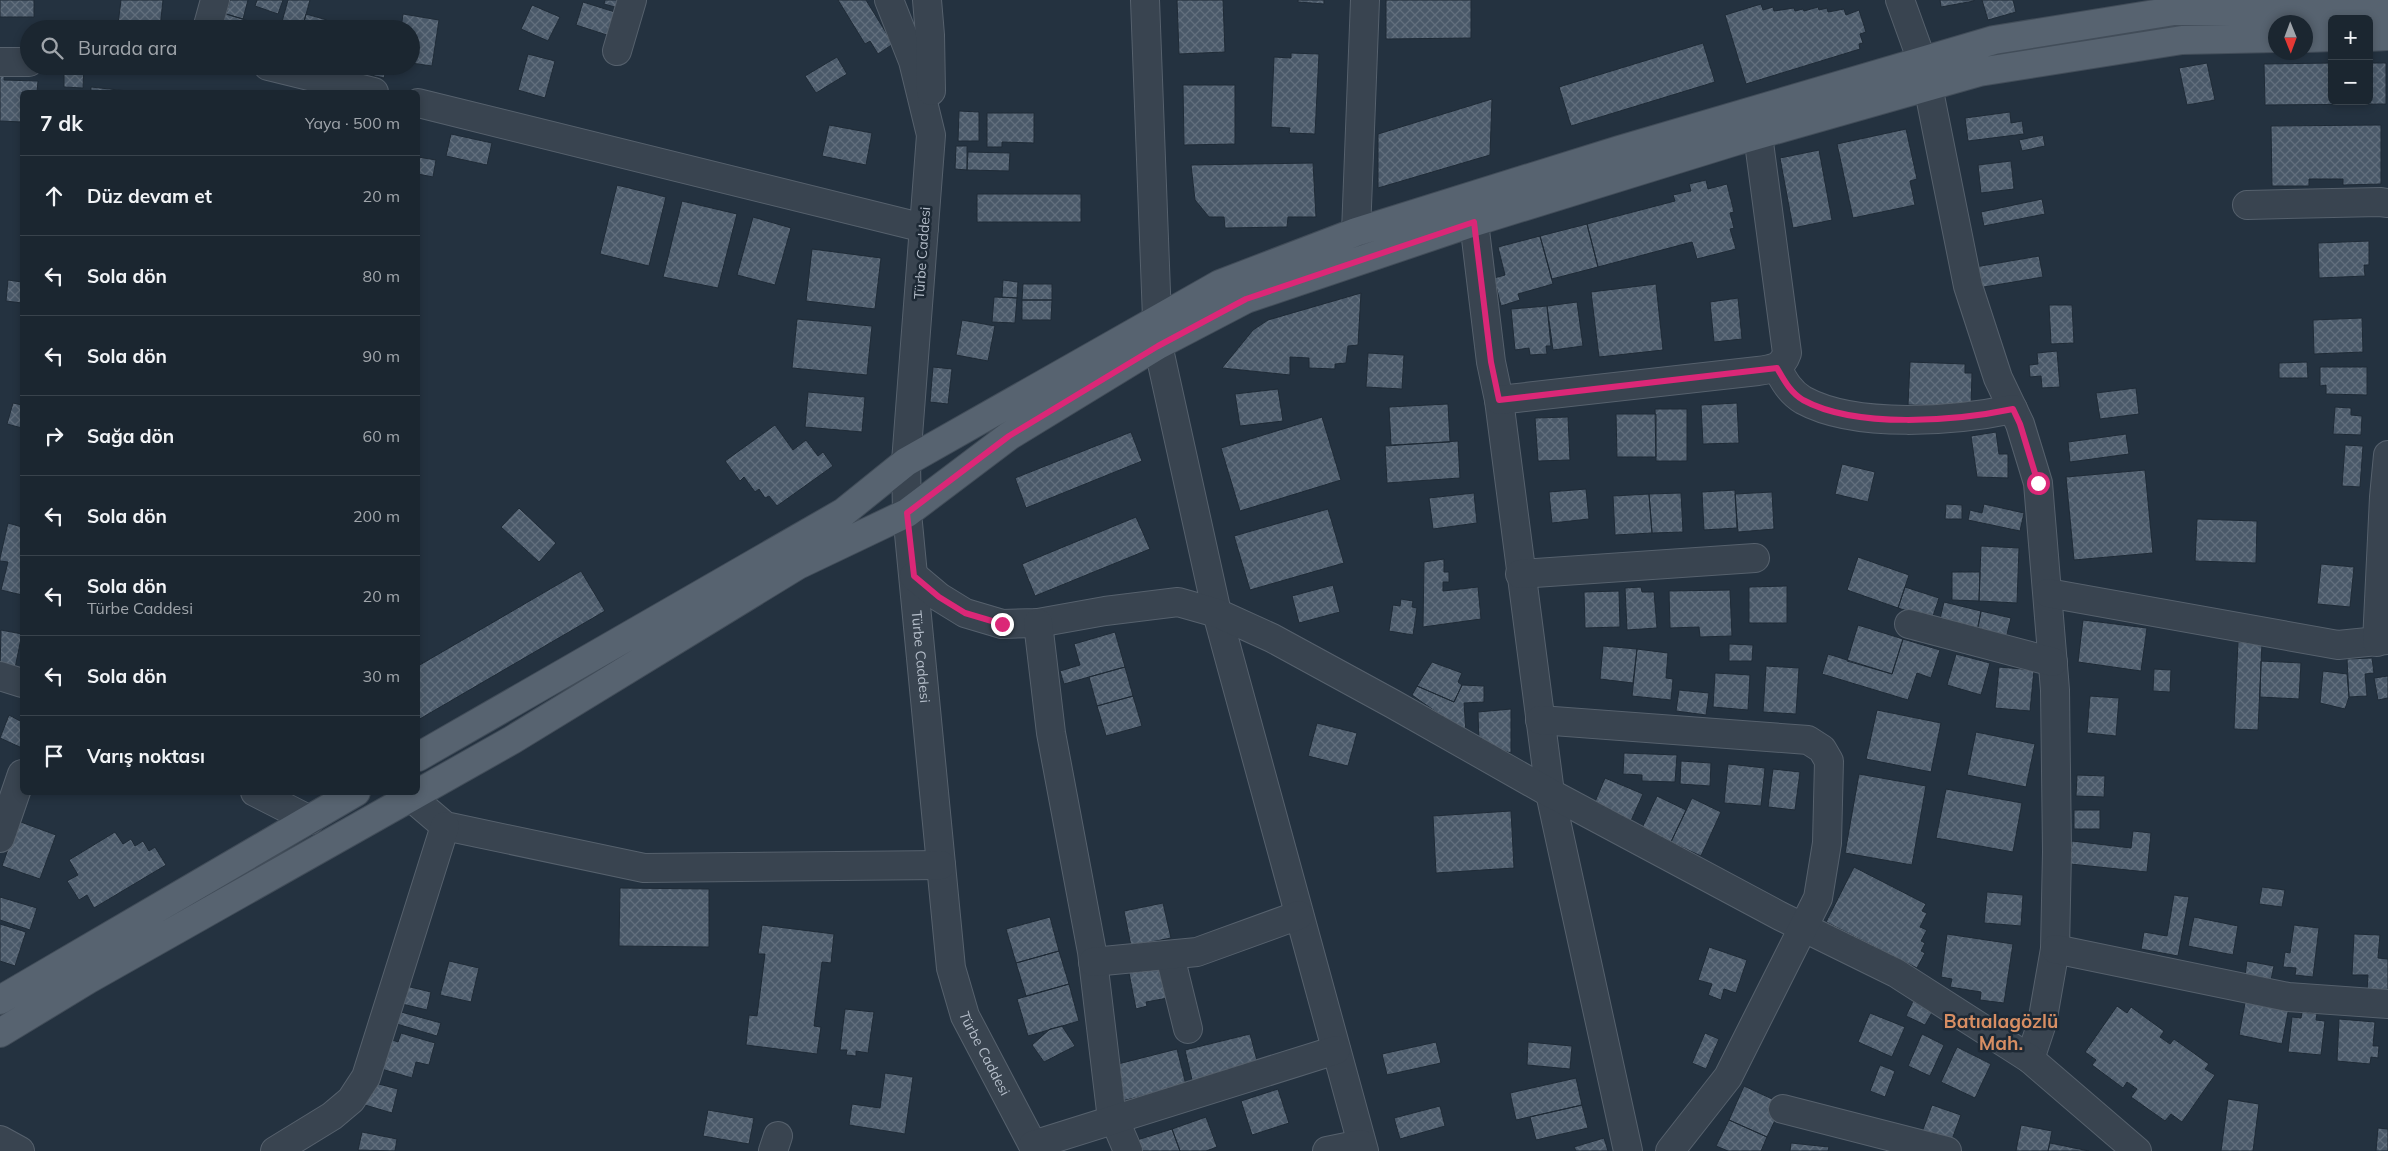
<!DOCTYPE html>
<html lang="tr">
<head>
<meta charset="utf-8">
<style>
	:root { --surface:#1b2630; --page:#28323c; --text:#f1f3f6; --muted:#a0a5ab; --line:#39434c }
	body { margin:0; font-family:Mulish,sans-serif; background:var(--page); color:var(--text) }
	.controls { position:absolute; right:15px; top:15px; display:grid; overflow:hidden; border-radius:8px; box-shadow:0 2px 8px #0003 }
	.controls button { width:45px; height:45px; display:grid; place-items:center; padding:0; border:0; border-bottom:1px solid var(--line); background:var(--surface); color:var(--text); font:25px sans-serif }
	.compass { position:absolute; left:2268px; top:15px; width:45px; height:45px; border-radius:50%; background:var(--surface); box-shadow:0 2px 8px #0003; rotate:179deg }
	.stop { position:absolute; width:15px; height:15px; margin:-11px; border:4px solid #db2777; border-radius:50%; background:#fff }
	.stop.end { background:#db2777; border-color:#fff; box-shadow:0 1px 5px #0008 }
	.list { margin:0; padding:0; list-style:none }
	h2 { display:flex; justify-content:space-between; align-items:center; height:65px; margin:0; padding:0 20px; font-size:21px }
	h2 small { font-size:16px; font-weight:400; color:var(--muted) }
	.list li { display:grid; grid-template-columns:32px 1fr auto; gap:15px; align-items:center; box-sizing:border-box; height:80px; padding:0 20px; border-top:1px solid var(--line) }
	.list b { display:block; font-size:19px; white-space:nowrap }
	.list p { margin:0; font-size:16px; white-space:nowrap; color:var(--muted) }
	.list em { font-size:16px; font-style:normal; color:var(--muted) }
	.icon { flex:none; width:28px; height:28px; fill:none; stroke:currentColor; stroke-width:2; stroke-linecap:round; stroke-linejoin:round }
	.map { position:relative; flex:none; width:2388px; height:1151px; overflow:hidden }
	.search { position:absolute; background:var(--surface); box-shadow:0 2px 8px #0003; left:20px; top:20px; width:400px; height:55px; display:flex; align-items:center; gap:12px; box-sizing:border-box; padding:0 18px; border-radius:28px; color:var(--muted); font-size:19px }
	.panel { position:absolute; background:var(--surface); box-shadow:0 2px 8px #0003; left:20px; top:90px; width:400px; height:705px; border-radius:8px }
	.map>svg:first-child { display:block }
	.building { fill:url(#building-cross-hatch); stroke:#1f2b37 }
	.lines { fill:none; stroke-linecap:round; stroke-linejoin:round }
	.minor-casing { stroke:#56616d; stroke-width:30 }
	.major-casing { stroke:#424d59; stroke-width:30 }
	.minor { stroke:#394450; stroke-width:28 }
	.major { stroke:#576370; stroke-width:28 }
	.route { stroke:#db2777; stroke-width:6 }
	.labels { text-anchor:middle; stroke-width:5; stroke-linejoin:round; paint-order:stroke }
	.street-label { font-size:14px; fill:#b5beca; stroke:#1d2935 }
	.district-label { font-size:19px; font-weight:bold; fill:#d78e63; stroke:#1d2935 }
</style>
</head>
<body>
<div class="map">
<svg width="2388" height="1151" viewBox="0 0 2388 1151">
	<defs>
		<pattern id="building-cross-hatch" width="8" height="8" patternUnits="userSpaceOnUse" patternTransform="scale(1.25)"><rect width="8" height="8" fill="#4a5969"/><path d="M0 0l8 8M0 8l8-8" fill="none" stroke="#626f7d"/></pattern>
	</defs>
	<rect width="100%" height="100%" fill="#243240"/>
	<path class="building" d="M0,0H34V17H0Z
		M121,0H163L160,28L118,24Z
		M230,0H248L243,19L226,14Z
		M257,0H283L278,14L255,6Z
		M288,0H310L302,29H280Z
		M605,0H625L622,9L604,4Z
		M838,0H866L893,44L878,54L870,41L865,44Z
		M1177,0H1223L1225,52L1179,54Z
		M1298,0H1324V4L1298,2Z
		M1386,0H1471V38L1386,39Z
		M1940,0H1974V1L1941,7Z
		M1982,0H2013L2016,12L1988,20Z
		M583,2L618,13L610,36L576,25Z
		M1761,4L1763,10L1773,7L1774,11L1794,8L1795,11L1803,9L1804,11L1818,7L1819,10L1827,8L1828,12L1844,9L1846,15L1859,10L1866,32L1860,34L1863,43L1859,44L1860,49L1746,84L1725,15Z
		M532,5L560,17L548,41L521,29Z
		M220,12L268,27V29H215Z
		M306,14L327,20L324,29H302Z
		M403,14L439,20L432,66L411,63V29H401Z
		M1703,43L1715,82L1571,126L1559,87Z
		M1291,53L1319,54L1315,134L1289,133L1290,128L1271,127L1274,57L1291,58Z
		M528,54L555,61L545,98L518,90Z
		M837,57L847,74L816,93L805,76Z
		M2207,63L2215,100L2187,105L2179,68Z
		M2332,63V101H2369V63H2386V104L2265,105L2264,64Z
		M64,66H84L83,88L64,87Z
		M347,66H387L384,78L346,69Z
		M0,67H5L4,80L38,81L37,92H22V122L0,121Z
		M1183,85H1235V144L1184,145Z
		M91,87L137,92H91Z
		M1492,99L1490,155L1378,188V134Z
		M959,111L979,112V141H958Z
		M2010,112L2011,123L2022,121L2024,134L1968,141L1965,118Z
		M987,113H1034V143L1002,142V147H987Z
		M829,125L872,133L866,165L822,156Z
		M2381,125V184L2343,185V179H2309V186H2272L2271,126Z
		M1906,129L1917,179L1910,181L1915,205L1853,218L1837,144Z
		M451,134L492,143L487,165L446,156Z
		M2043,135L2045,146L2022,151L2019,140Z
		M956,146H967V170L955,169Z
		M1819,150L1832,220L1793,228L1780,158Z
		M968,152L1010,153L1009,171L967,170Z
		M418,157L436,160L433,177L418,174Z
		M2011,161L2014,189L1981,193L1978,165Z
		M1313,163L1316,217H1288L1287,227L1225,228L1224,217H1209L1195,200L1191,165Z
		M1706,180L1708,189L1727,184L1734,212L1730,213L1734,228L1730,229L1736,249L1697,259L1692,242L1598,267L1587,224L1675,201L1673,195L1691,191L1689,184Z
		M617,185L666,197L649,266L600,254Z
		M977,194H1081V222H977Z
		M2042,199L2045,214L1984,226L1981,212Z
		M682,201L737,214L718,288L663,277Z
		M753,217L791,228L775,285L737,275Z
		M1587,224L1598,267L1552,279L1540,236Z
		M1540,236L1553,284L1518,294L1520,300L1501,306L1494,278L1505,275L1498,247Z
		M2369,241V265H2364L2365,276L2319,278L2318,243Z
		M812,249L881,258L875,309L806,301Z
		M2039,256L2043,277L1978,288L1975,267Z
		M8,280L22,282V303L6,301Z
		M1003,280L1018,282L1017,298L1002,297Z
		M1023,284H1052V300H1022Z
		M1656,284L1663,350L1599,357L1591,292Z
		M1361,293L1358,345L1348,346L1346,363L1335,364V369L1309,368V358L1290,357V375L1222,368L1253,330L1268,320Z
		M994,297L1017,298L1015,323L992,322Z
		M1738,298L1742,339L1714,342L1710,302Z
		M1022,300H1052L1051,320H1022Z
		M1577,302L1583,346L1553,350L1547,306Z
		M2049,305H2072L2074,343L2051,344Z
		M1547,306L1551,346H1546L1547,354L1530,355L1529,348L1515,350L1511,309Z
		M2362,318L2363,352L2314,354L2313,320Z
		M797,319L872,326L867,375L792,368Z
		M962,320L995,326L988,361L956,355Z
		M2057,351L2060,387L2042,388L2041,376L2030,377L2029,365L2038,364L2037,353Z
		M1368,353L1404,355L1402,389L1366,387Z
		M1910,362L1965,364V373H1972L1971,407L1908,405Z
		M2307,362L2308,378H2279V363Z
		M933,367L952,369L948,404L930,402Z
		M2320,367H2367V395L2326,394V385L2320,386Z
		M2136,388L2139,414L2100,419L2096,393Z
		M1278,389L1283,421L1240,426L1235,394Z
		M808,392L865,397L862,432L805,427Z
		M13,403L22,405V428L7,424Z
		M1737,403L1739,443L1703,444L1701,405Z
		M1448,404L1450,442L1391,445L1389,407Z
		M2335,407L2351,408V415L2362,416L2361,435L2333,434Z
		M1655,409H1687V461H1656Z
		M1616,414H1656V457H1617Z
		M1322,417L1341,480L1240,511L1221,448Z
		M1568,417L1570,460L1538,461L1535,418Z
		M775,425L793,450L806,440L818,456L823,452L833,466L777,506L769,496L765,498L759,489L755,492L744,477L740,481L725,461Z
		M1131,432L1142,461L1026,508L1015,478Z
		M1996,432L1999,454H2008V478L1977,477L1971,436Z
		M2126,434L2129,454L2070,462L2068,442Z
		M1458,441L1460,478L1387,483L1385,446Z
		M2345,445L2363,446L2360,487L2342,486Z
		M1842,464L1875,472L1868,502L1835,494Z
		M2145,470L2153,553L2074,560L2066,477Z
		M1586,489L1589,519L1552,523L1549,492Z
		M1735,490L1737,528L1704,530L1702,492Z
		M1772,492L1774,529L1738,532L1735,494Z
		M1474,493L1477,523L1433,529L1429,498Z
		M1681,493L1683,532L1652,533L1649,494Z
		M1649,494L1652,533L1615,535L1613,496Z
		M1946,504L1962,505V519H1945Z
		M1984,504L2024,513L2020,531L1968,520L1970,510L1982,513Z
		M519,508L556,543L539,562L501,527Z
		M1328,509L1344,563L1250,590L1234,536Z
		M1136,517L1150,549L1035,596L1022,564Z
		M2197,519L2257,521L2256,563L2195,561Z
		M8,523L22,527V595L1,590L8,562L0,561V558Z
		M1981,546L2019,548L2017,603L1979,601Z
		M1858,557L1909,575L1898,608L1847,590Z
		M1444,559V572H1449V582H1443V591L1478,587L1481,619L1423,627L1424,562Z
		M2321,564L2354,567L2350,607L2317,604Z
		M581,571L605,611L418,720V666Z
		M1952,572H1980L1979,601L1952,600Z
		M1333,585L1340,612L1299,623L1292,596Z
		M1787,586V623H1749V587Z
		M1641,587L1642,592H1654L1657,628L1627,630L1625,588Z
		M1905,587L1939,598L1932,619L1898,608Z
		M1730,590L1732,636L1700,637L1699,627L1670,628L1669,591Z
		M1619,591L1620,627L1585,628L1584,592Z
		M1401,599L1413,601L1412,607L1417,608L1413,635L1389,631L1393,605L1400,606Z
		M1944,602L1981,611L1977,632L1939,623Z
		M1981,611L2011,618L2006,638L1977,632Z
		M2083,620L2147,628L2141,671L2078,662Z
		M1858,625L1903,639L1892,674L1847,661Z
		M1,630L22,634L14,673L0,670Z
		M1115,632L1125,667L1064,684L1060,671L1080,665L1074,644Z
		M1903,639L1940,650L1931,678L1917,673L1908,700L1822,674L1828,654L1892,674Z
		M2238,642L2262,643L2258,730L2234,729Z
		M1729,644L1753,645L1752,661H1729Z
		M1603,646L1637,649L1633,683L1600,679Z
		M1637,649L1668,653L1666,678L1673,679L1671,700L1632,696Z
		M1956,654L1990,663L1981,695L1947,685Z
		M2372,658L2374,673L2365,674L2367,696L2349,697L2347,659Z
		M2261,661L2301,663L2299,699L2260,697Z
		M1432,662L1462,673L1458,682L1462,685L1454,702L1417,686Z
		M1766,666L1799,668L1796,714L1763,712Z
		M1125,667L1133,696L1097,706L1089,677Z
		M1999,667L2034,670L2030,711L1995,708Z
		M2154,669L2171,670L2170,692L2153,691Z
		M2323,671L2347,674L2349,697L2345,709L2320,703Z
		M1715,673L1750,675L1748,710L1713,707Z
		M2388,676V698L2378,700L2374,678Z
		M1462,685L1484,686V702L1464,703L1466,733L1412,695L1417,686L1454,702Z
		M1679,690L1709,693L1706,715L1676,711Z
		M1133,696L1142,726L1106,736L1097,706Z
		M2090,696L2119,698L2116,736L2087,733Z
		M1511,709V753L1479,743L1478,712Z
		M1877,710L1941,723L1931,772L1866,759Z
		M9,715L22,722V748L0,738Z
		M1317,723L1357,733L1348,766L1308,756Z
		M1976,732L2035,744L2026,787L1967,775Z
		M1624,753L1677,755L1675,782L1642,781V775L1623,774Z
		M1681,761L1711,763L1710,786L1680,784Z
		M1728,764L1765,768L1761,806L1724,803Z
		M1773,769L1800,772L1795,810L1768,807Z
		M1859,774L1926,786L1912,865L1845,853Z
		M2077,775L2105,776L2104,797L2076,796Z
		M1605,778L1643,794L1629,825L1592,809Z
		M1946,789L2022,803L2013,852L1936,838Z
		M1657,796L1686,810L1671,842L1642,828Z
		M1692,798L1721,812L1701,856L1671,842Z
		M2074,810H2100V829H2074Z
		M1511,811L1514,868L1436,873L1433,816Z
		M18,821L56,835L40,879L2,866Z
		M2133,831L2151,833L2147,872L2070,864L2072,841L2131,848Z
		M115,832L123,844L131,839L135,846L143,841L149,851L155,847L166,865L94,908L87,895L79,900L67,881L78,875L69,860Z
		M1854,867L1926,904L1922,911L1927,913L1920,927L1927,930L1921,941L1925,943L1921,951L1925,953L1917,968L1826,922Z
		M2262,887L2285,890L2282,907L2259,904Z
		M620,888L709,889V947L619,946Z
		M1987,892L2023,895L2021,926L1984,923Z
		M2174,895L2189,897L2178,956L2141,949L2144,932L2167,936Z
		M0,897L37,908L30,930L0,920Z
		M1163,903L1171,938L1131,946L1124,911Z
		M1050,917L1059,951L1016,963L1006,929Z
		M2194,917L2238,926L2233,955L2188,946Z
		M0,924L26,932L15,966L0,961Z
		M762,925L834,934L831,963L822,962L814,1026L821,1027L817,1054L746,1045L749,1015L757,1016L765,954H758Z
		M2294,925L2319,928L2313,977L2295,975L2296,968L2283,967L2285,952L2290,953Z
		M1947,934L2013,944L2004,1003L1980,1000L1981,992L1950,987L1952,979L1941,977Z
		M2354,934L2380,935L2378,958L2388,959V994L2367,992L2368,975H2352Z
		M1709,947L1747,960L1736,993L1724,989L1721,1000L1708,995L1712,984L1698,980Z
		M1059,951L1069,984L1026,996L1016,963Z
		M449,961L479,968L471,1002L440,995Z
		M2247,961L2274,966L2271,980L2245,975Z
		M1162,962L1168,998L1146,1002L1147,1006L1136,1009L1128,968Z
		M1069,984L1079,1021L1028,1036L1017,999Z
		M402,985L431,992L427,1010L398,1003Z
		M2246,998L2289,1007L2282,1044L2239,1035Z
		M1913,1001L1933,1011L1925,1025L1906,1016Z
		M2117,1006L2127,1013L2131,1007L2164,1031L2160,1037L2170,1044L2174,1039L2209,1064L2205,1069L2215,1075L2182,1122L2171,1114L2165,1121L2131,1097L2137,1089L2127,1082L2123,1088L2092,1065L2096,1060L2085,1052Z
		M845,1009L874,1012L868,1053L856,1051V1056L846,1055L847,1050H840Z
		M394,1010L441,1023L437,1036L390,1022Z
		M2302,1012L2317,1014L2316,1020L2325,1021L2321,1055L2288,1052L2292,1017L2301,1018Z
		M1870,1013L1905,1027L1892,1057L1858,1042Z
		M2339,1019L2375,1022L2373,1046H2379L2378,1058L2371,1057L2370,1064L2337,1061Z
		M1062,1026L1075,1046L1044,1062L1032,1045L1050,1029Z
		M401,1033L435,1043L429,1065L416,1062L412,1078L378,1068L387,1038L398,1042Z
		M1705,1033L1719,1039L1706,1069L1692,1063Z
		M1250,1034L1259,1068L1193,1084L1185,1050Z
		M1922,1034L1944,1045L1930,1076L1908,1066Z
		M1436,1042L1441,1063L1387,1075L1382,1054Z
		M1528,1042L1572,1046L1570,1069L1527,1065Z
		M1957,1047L1991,1064L1975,1098L1941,1082Z
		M1177,1049L1186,1085L1122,1101L1114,1065Z
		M1880,1065L1895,1071L1885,1097L1870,1091Z
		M885,1073L913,1077L905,1134L849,1125L852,1104L880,1108Z
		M1576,1078L1582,1105L1516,1120L1510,1093Z
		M371,1082L398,1089L392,1113L365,1105Z
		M1744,1086L1783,1104L1767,1137L1729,1120Z
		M1278,1089L1289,1123L1252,1135L1241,1101Z
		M2228,1099L2259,1104L2253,1151H2221Z
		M1582,1105L1588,1128L1536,1140L1530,1117Z
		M1932,1105L1961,1115L1951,1142L1922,1132Z
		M1440,1106L1445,1126L1400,1139L1394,1118Z
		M708,1110L754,1118L749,1144L703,1136Z
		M1206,1117L1217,1147L1206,1151H1180L1172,1129Z
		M1729,1120L1767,1137L1761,1151H1728L1716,1146Z
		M2021,1125L2052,1131L2048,1151H2016Z
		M2378,1128L2388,1129V1151H2376Z
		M1172,1129L1180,1151H1138L1134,1141Z
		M362,1132L397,1139L395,1151L358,1150Z
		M1604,1138L1608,1151H1576L1574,1147Z
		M1791,1143L1829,1147L1828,1151H1790Z
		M2050,1143L2089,1151H2048Z"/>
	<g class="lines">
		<defs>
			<g id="minor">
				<path id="s1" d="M889,0L913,61L931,135L906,462L907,513L951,968L965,1016L1036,1151"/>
				<path d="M927,0L930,35L931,91"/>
				<path d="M1145,0L1158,345L1217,613L1364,1151"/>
				<path d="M1900,0L1922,61L1928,86L1968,286L1998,378L2020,424L2038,483L2055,690L2057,852L2055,949L2042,1023L2030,1059"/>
				<path d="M207,29L215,0"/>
				<path d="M617,51L632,0"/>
				<path d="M0,62H29"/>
				<path d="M268,66L374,92"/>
				<path d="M418,103L924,228"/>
				<path d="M1476,199L1474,222L1491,362L1499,400L1550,793L1628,1151"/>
				<path d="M2247,205L2380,202L2388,203"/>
				<path d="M1356,232L1365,0"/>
				<path d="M1777,368C1784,381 1790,392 1803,400C1856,429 1956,421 2013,409"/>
				<path d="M1499,400L1758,371C1773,369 1782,368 1787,353L1758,135"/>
				<path d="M1520,574L1755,558"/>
				<path d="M914,576L939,597L965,613L1002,624L1038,623L1105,611L1178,602L1217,613L1272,638L1393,704L1550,793L1780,916L1896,973L2030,1059L2137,1151"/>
				<path d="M2048,593L2338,645L2388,640"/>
				<path d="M1038,623L1051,733L1092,952L1111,1111L1128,1151"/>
				<path d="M1909,624L2053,662"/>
				<path d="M2377,642L2384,497L2388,455"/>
				<path d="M0,676L22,683"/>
				<path d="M1540,720L1808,740L1822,749L1829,761L1827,843L1818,898L1728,1077L1670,1151"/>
				<path d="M255,792L310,820"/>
				<path d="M411,797L445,826L644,868L941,865"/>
				<path d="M0,838L22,774"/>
				<path d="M2055,949L2288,997L2388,1004"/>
				<path d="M1170,956L1188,1029"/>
				<path d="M1093,962L1197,952L1299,915"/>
				<path d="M1783,1109L1947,1151"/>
				<path d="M0,1140L20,1151"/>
				<path d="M1033,1145L1336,1050"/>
				<path d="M275,1151L332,1116L351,1100L366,1077L445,826"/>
				<path d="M773,1151L778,1136"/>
				<path d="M1327,1151L1361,1144"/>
			</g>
			<path id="major" d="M2369,37L2388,36
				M2306,38L2332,37
				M418,757L844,512L906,462L1220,284L1356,232L1619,150L1994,40L2174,11H2388
				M0,1000L356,792
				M0,1033L89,979L512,740L798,565L907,513L1009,436L1158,345L1246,299L1474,222L1736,141L1979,72L2182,40L2276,38"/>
		</defs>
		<use href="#minor" class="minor-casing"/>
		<use href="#major" class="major-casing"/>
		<use href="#minor" class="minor"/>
		<use href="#major" class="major"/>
	</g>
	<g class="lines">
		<path class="route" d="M1002,624L965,613L939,597L914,576L907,513L1009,436L1158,346L1246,299L1474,222L1491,362L1499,400L1777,368C1784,380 1790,392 1803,400C1856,429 1956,421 2013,409L2020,424L2038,483"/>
	</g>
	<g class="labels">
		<g class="street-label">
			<text transform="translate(922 253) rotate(-86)" y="5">Türbe Caddesi</text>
			<text dy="5" stroke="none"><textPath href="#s1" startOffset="665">Türbe Caddesi</textPath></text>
			<text dy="5" stroke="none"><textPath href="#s1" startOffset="1070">Türbe Caddesi</textPath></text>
		</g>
		<g class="district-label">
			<text x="2001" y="1028">Batıalagözlü<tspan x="2001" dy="22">Mah.</tspan></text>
		</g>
	</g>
</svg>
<div class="controls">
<button>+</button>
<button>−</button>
</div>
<svg class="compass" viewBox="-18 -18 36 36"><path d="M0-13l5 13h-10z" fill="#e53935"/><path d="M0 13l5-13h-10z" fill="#a0a5ab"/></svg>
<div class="stop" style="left:2038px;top:483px"></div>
<div class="stop end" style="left:1002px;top:624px"></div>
<div class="search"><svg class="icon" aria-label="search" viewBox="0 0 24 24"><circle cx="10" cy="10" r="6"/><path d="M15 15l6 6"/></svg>Burada ara</div>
<section class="panel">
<h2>7 dk<small>Yaya · 500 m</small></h2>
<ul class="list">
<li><svg class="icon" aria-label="ahead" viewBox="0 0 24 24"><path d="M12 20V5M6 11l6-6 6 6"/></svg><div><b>Düz devam et</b></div><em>20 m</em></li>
<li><svg class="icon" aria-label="left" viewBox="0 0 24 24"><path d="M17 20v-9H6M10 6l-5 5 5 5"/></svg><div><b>Sola dön</b></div><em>80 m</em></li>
<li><svg class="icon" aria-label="left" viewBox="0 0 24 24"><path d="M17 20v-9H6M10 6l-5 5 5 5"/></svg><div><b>Sola dön</b></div><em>90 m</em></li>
<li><svg class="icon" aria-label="right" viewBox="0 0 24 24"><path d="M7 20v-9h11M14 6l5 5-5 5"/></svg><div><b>Sağa dön</b></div><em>60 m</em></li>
<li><svg class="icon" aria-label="left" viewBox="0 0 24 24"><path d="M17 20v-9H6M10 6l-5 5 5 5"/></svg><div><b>Sola dön</b></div><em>200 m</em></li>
<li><svg class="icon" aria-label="left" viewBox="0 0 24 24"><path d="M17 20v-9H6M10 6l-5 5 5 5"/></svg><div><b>Sola dön</b><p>Türbe Caddesi</p></div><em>20 m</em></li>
<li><svg class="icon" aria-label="left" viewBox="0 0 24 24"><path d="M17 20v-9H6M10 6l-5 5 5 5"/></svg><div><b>Sola dön</b></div><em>30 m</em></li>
<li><svg class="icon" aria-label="arrive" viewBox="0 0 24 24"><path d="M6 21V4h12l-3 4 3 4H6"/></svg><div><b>Varış noktası</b></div></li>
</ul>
</section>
</div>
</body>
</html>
